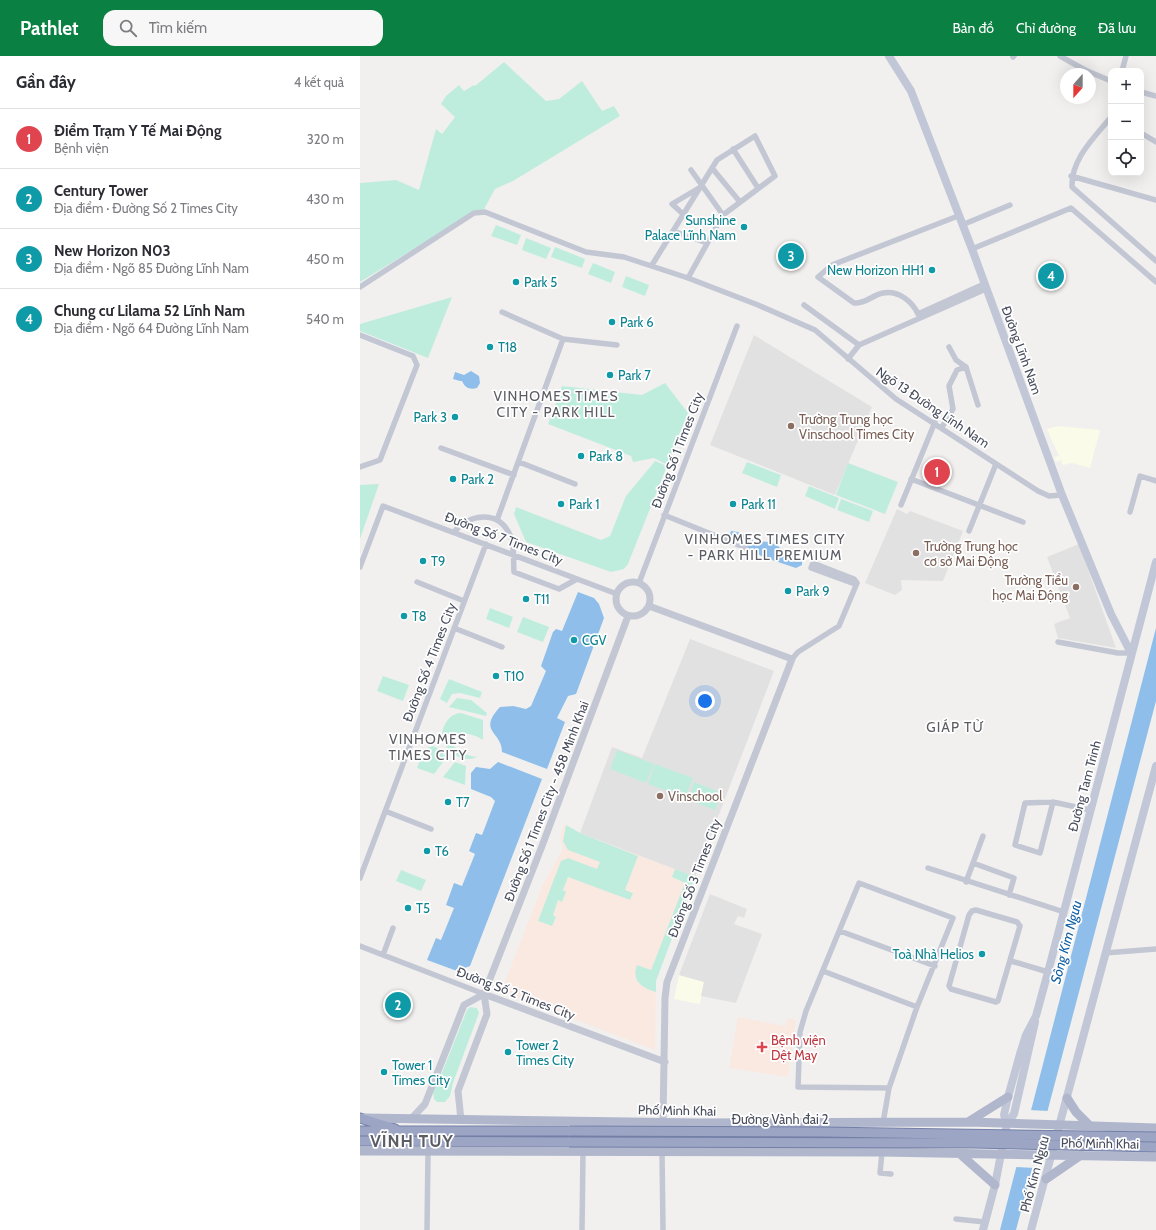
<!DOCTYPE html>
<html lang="vi">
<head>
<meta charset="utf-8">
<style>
	:root { --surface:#fff; --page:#f7f7f7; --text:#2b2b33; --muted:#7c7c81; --line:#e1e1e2; --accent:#0b8043 }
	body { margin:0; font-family:Cabin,sans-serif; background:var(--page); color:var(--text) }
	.controls { position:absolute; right:12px; top:12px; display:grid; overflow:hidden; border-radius:8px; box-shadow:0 4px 16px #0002 }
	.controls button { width:36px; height:36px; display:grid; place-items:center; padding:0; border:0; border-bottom:1px solid var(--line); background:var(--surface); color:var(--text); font:20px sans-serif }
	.compass { position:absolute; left:700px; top:12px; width:36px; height:36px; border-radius:50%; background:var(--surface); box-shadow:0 4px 16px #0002; rotate:201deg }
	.you { position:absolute; left:345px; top:645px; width:14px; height:14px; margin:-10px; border:3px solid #fff; border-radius:50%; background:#1a73e8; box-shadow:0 0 0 6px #1a73e833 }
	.badge { display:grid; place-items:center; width:26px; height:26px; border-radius:50%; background:var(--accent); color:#fff; font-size:13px; font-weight:700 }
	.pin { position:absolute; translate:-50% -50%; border:2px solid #fff; box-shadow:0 1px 4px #0006 }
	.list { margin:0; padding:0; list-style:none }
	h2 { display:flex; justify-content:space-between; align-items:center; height:52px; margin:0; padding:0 16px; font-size:17px }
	h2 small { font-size:13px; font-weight:400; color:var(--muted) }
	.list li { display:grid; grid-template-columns:26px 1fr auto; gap:12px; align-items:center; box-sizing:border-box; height:60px; padding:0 16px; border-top:1px solid var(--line) }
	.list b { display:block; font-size:15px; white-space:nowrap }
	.list p { margin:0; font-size:13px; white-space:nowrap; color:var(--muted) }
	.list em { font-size:13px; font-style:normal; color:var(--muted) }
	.icon { flex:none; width:22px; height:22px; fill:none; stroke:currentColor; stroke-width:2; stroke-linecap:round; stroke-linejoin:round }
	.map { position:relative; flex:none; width:796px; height:1174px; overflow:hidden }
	header { display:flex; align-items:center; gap:24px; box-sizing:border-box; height:56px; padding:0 20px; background:var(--accent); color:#fff }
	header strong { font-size:19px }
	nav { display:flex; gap:22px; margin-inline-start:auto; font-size:14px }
	.search { width:280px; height:36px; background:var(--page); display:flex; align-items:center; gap:10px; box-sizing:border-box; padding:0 14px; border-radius:12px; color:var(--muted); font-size:15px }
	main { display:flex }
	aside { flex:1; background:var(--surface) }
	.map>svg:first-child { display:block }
	.commercial { fill:#fbfbe9 }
	.education { fill:#e2e1e1 }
	.medical { fill:#fae9e1 }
	.green { fill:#bfeddd }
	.water { fill:#8ebee9 }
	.pier { fill:#f1f0ef }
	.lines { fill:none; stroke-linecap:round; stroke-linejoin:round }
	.trunk-casing { stroke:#747fa8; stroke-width:11 }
	.minor { stroke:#c3c7d3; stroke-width:5.5 }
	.tertiary { stroke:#c3c7d3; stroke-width:7 }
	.secondary { stroke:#c2c7d7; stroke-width:8 }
	.primary { stroke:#b0b7cd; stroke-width:9 }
	.trunk { stroke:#9ca6c4; stroke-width:9 }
	.trunk-bridge-casing { stroke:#747fa8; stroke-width:11; stroke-linecap:butt }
	.trunk-bridge { stroke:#9ca6c4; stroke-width:9 }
	.culture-dot { fill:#0f9aa8; stroke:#fff; stroke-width:1.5 }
	.education-dot { fill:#8d6e63; stroke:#fff; stroke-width:1.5 }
	.health-dot { fill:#e0444e; stroke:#fff; stroke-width:1.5 }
	.labels { text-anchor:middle; stroke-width:3.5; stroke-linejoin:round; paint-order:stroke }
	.culture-label { font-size:13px; fill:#0d838f; stroke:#fff; text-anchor:start }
	.street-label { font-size:13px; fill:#484d5c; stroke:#fff }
	.education-label { font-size:13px; fill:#785e54; stroke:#fff; text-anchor:start }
	.health-label { font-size:13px; fill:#be3a42; stroke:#fff; text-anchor:start }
	.neighbourhood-label { font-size:14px; letter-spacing:1px; fill:#5c5d64; stroke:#fff }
	.water-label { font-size:14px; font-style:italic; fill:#1260a5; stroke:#fff }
	.district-label { font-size:17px; font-weight:bold; letter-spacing:1px; fill:#5c5d64; stroke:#fff }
</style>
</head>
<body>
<header>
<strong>Pathlet</strong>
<div class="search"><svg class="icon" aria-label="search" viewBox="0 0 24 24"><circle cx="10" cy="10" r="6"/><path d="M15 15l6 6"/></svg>Tìm kiếm</div>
<nav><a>Bản đồ</a><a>Chỉ đường</a><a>Đã lưu</a></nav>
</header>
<main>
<aside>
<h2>Gần đây<small>4 kết quả</small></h2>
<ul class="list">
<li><span class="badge" style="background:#e0444e">1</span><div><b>Điểm Trạm Y Tế Mai Động</b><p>Bệnh viện</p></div><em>320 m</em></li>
<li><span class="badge" style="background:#0f9aa8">2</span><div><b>Century Tower</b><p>Địa điểm · Đường Số 2 Times City</p></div><em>430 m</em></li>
<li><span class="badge" style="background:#0f9aa8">3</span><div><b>New Horizon N03</b><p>Địa điểm · Ngõ 85 Đường Lĩnh Nam</p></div><em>450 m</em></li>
<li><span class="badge" style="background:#0f9aa8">4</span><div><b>Chung cư Lilama 52 Lĩnh Nam</b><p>Địa điểm · Ngõ 64 Đường Lĩnh Nam</p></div><em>540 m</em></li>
</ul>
</aside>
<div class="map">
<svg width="796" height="1174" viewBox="0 0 796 1174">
	<rect width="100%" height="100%" fill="#f1f0ef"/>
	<path class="commercial" d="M697,370L740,374L730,412L712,407L703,409L701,404L696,406L694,401L699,400L687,373Z
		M319,919L344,926L340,948L314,943Z"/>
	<path class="education" d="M394,279L512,351L475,439L350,389Z
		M537,453L547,458L550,455L603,475L583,525L541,524L542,534L535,539L505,527Z
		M719,488L756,592L698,582L694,568L710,562L687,501Z
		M330,583L414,615L335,821L220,777L252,691L282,702Z
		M350,838L387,853L384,862L378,860L374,868L402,878L376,947L341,940L344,926L319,919Z"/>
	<path class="medical" d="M204,768L220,777L335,821L296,925L295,994L151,939L145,926L182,830L203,793L200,781Z
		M378,961L425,970L428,962L436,964L428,1021L369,1012Z"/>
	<path class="green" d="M144,6L186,45L199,43L222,25L242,55L254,50L260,60L153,125L135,133L123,155L114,156L0,226V127L36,124L59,134L76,73L82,78L95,61L81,48L86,40L99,29L104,35L114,29L115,30Z
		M136,169L161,179L157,189L131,180Z
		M166,182L191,192L186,203L162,194Z
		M195,191L225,203L222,212L191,201Z
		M233,207L255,216L251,227L228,218Z
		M266,220L289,229L285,240L262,231Z
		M92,241L68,302L0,275V268Z
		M305,327L328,357L307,409L294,402L273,406L271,400L188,368L202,330L282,339Z
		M295,405L307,410L268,508L264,513L251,516L166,486L154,458L156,451L241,484L250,480L266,440Z
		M387,406L421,419L417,431L382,417Z
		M488,407L538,426L525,458L476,439Z
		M19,428L0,483V429Z
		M449,430L479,442L475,453L445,440Z
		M481,443L513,455L509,466L477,454Z
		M130,552L153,561L149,572L126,563Z
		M163,561L189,571L183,586L157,576Z
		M23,620L49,629L43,645L17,635Z
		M89,623L122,636L120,642L100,637L92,638L87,647L80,643Z
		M97,642L111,644L127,657L126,660L89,651Z
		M101,657L123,664V684C115,678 97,674 90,682C91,693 107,700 117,701C101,708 90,696 82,685C81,672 87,658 101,657Z
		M73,690L81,694L86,702L74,718L57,712L64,693Z
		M257,694L294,708L286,727L250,713Z
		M95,706L106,710L105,729L83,721Z
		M295,708L333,722L325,742L288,728Z
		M334,726L362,737L355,754L328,744Z
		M206,769L220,777L278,800L265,834L273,837L270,844L208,821L203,834L206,836L202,846L198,844L193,859L196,861L192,870L178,865L201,805L208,802L237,813L240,806L208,794L203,785Z
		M315,813L335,821L296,925V936C282,932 271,925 277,909L291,914L325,827L312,821Z
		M41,814L66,824L61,835L36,825Z
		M110,951L117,952L119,957L93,1027L90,1040L85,1046H77L74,1043L73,1035L79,1024L107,954Z"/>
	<path class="water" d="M111,315L119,320L120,327L117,332C110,334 105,332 102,325H100L93,323L95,316L104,319Z
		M371,475L378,476L394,485L409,486L417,489L426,498L442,503V509L436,512L403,501L382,488L373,486L369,481Z
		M218,536L234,542L239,548L244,562L216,638L208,640L197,662L205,666L187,713L142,696C142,675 117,676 140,651L153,650L166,653L171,650L186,615L181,610L193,576L196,573L202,575Z
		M796,572V645L656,1174H640Z
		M138,706L182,723L110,910L97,915L67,904L76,882L81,884L94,852L86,849L94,827L102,830L115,798L109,795L116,777L122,779L135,745L131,741L111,733V717L116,711L130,713Z"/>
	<path class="pier" d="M668,1054L689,1055L675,1112L654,1111Z"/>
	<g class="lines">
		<defs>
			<path id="trunk" d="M0,1062L35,1073
				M0,1075H210
				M0,1085L209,1086"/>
		</defs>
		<use href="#trunk" class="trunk-casing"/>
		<path class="minor" d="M700,0L725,14L751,25
			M653,1L654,0
			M762,15L766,0
			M781,36L796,40
			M751,61C734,82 711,103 712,131L796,205
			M781,77L796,86
			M373,93L398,132
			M352,112L380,146
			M331,114L363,159
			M711,120L796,144
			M323,158L312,148L339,132
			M598,160L472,209L458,221L494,247C506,248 512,239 523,237C538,234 552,245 558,258L624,228
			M602,169L650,149
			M313,175L347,187
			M612,193L711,152L796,226
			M292,209L357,104L395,80L415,120L363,159L328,222
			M0,231L114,157L125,156L226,196L264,201L328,222L398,249L455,274L536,343L678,435L689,440L702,439
			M444,249L499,289
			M142,256L203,283L257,289
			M0,279L53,300L57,309L20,404L0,411
			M589,291L596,304L606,311
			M488,303L499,289L626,233
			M582,371L593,353L589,330L597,314L606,311L618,349
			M81,392L154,419
			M159,406L215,428
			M551,423L663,466
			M541,449L575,366
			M770,456L780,420L796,425
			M304,459L386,492
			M137,464L203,283
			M609,475L636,408
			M94,476C109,458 138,453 150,479C155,489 153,504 154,516L199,533L217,523
			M453,507L494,523L497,527H492L451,512Z
			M0,511L23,450L257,538
			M57,526L104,545
			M279,527L377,270
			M94,572L142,591
			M698,586L758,597H771
			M432,603L438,596L479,570L497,527
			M693,746L680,797L655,789L665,747L693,746L730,754
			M25,755L71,773
			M613,807L654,822L649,839
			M568,812L704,856
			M0,822L126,488
			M606,826L623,780
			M616,854L657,866L660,870L638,945L636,946L591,933L589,930L609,859L612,855Z
			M480,875L575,910
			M0,890L124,938
			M745,897L796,893
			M23,899L33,872
			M651,905L688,916
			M463,915L557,951
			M523,1067L529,1032L557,951L593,862L499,827L446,955L440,976L438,1031L529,1032
			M302,1095L303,1174
			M522,1096L520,1117L531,1118
			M596,1163L625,1166
			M67,1174L68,1096
			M222,1174L223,1095"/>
		<path class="tertiary" d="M256 543a17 17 0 1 1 34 0a17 17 0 1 1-34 0Z
			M289,550L432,603L307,926L305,942L303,1067
			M124,938L305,1006
			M51,1063L65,1048L104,949L124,938
			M101,1064L98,1035L127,958L124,938L182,790L268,560"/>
		<path class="secondary" d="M529,0L551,35L612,193L702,439L751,558L771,597
			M647,1067L644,1059L648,1041L660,998L666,979L676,960L688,916L796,506
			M698,1074L796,710
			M623,1174L635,1129L647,1067L654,1058L675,966
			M671,1174L693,1093"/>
		<path class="primary" d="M707,1042L716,1056L730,1070
			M4,1062L339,1067L608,1066L796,1072
			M608,1066L648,1041
			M0,1095L522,1096L796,1101
			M600,1098L635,1129
			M686,1123L721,1099"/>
		<use href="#trunk" class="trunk"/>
		<defs>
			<path id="trunk-bridge" d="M210,1075L463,1076L796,1081
				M209,1086L613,1087L796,1091"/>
		</defs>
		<use href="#trunk-bridge" class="trunk-bridge-casing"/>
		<use href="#trunk-bridge" class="trunk-bridge"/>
	</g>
	<g class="culture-dot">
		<circle cx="384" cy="171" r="4"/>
		<circle cx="572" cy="214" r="4"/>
		<circle cx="156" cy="226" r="4"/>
		<circle cx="252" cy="266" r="4"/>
		<circle cx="130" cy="291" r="4"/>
		<circle cx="250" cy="319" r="4"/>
		<circle cx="95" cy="361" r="4"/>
		<circle cx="221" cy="400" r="4"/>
		<circle cx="93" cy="423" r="4"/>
		<circle cx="201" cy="448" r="4"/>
		<circle cx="373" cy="448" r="4"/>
		<circle cx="63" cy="505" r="4"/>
		<circle cx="428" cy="535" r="4"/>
		<circle cx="166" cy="543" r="4"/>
		<circle cx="44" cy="560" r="4"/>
		<circle cx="214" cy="584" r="4"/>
		<circle cx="136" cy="620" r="4"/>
		<circle cx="88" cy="746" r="4"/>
		<circle cx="67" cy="795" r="4"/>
		<circle cx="48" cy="852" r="4"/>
		<circle cx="622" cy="898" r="4"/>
		<circle cx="148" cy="996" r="4"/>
		<circle cx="24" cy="1016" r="4"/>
	</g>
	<g class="education-dot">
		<circle cx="431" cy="370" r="4"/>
		<circle cx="556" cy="497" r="4"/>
		<circle cx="716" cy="531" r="4"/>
		<circle cx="300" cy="740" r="4"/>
	</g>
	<path class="health-dot" d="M400 985h4v4h4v4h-4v4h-4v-4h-4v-4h4z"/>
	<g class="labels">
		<g class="culture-label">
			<text x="376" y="169" text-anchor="end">Sunshine<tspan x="376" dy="15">Palace Lĩnh Nam</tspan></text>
			<text x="564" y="219" text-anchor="end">New Horizon HH1</text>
			<text x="164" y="231">Park 5</text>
			<text x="260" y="271">Park 6</text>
			<text x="138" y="296">T18</text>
			<text x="258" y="324">Park 7</text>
			<text x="87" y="366" text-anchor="end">Park 3</text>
			<text x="229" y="405">Park 8</text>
			<text x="101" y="428">Park 2</text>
			<text x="209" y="453">Park 1</text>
			<text x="381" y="453">Park 11</text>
			<text x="71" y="510">T9</text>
			<text x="436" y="540">Park 9</text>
			<text x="174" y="548">T11</text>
			<text x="52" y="565">T8</text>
			<text x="222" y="589">CGV</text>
			<text x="144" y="625">T10</text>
			<text x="96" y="751">T7</text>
			<text x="75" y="800">T6</text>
			<text x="56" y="857">T5</text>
			<text x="614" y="903" text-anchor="end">Toà Nhà Helios</text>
			<text x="156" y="994">Tower 2<tspan x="156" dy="15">Times City</tspan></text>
			<text x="32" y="1014">Tower 1<tspan x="32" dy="15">Times City</tspan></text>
		</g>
		<g class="street-label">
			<text transform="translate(662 294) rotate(70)" y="5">Đường Lĩnh Nam</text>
			<text transform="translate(573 351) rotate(34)" y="5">Ngõ 13 Đường Lĩnh Nam</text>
			<text transform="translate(317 394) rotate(-69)" y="5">Đường Số 1 Times City</text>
			<text transform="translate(144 482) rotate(21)" y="5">Đường Số 7 Times City</text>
			<text transform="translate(69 606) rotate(-69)" y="5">Đường Số 4 Times City</text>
			<text transform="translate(724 730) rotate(-75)" y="5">Đường Tam Trinh</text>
			<text transform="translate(186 745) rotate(-69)" y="5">Đường Số 1 Times City - 458 Minh Khai</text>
			<text transform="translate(334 822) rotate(-69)" y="5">Đường Số 3 Times City</text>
			<text transform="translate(156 937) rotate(21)" y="5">Đường Số 2 Times City</text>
			<text transform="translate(317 1054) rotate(1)" y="5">Phố Minh Khai</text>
			<text x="420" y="1068">Đường Vành đai 2</text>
			<text transform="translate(740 1087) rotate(1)" y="5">Phố Minh Khai</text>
			<text transform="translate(674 1118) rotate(-75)" y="5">Phố Kim Ngưu</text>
		</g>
		<g class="education-label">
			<text x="439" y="368">Trường Trung học<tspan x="439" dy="15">Vinschool Times City</tspan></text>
			<text x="564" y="495">Trường Trung học<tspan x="564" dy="15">cơ sở Mai Động</tspan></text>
			<text x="708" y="529" text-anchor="end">Trường Tiểu<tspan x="708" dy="15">học Mai Động</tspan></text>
			<text x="308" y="745">Vinschool</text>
		</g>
		<g class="health-label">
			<text x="411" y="989">Bệnh viện<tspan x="411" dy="15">Dệt May</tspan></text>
		</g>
		<g class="neighbourhood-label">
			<text x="196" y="345">VINHOMES TIMES<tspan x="196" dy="16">CITY - PARK HILL</tspan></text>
			<text x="405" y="488">VINHOMES TIMES CITY<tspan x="405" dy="16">- PARK HILL PREMIUM</tspan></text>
			<text x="595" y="676">GIÁP TỬ</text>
			<text x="68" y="688">VINHOMES<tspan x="68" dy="16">TIMES CITY</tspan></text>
		</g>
		<g class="water-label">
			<text transform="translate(706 886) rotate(-75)" y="5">Sông Kim Ngưu</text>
		</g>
		<g class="district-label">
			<text x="52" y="1091">VĨNH TUY</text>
		</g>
	</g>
</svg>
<div class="controls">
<button>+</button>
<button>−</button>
<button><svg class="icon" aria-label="locate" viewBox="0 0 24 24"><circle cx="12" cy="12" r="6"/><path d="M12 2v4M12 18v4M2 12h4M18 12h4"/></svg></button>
</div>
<svg class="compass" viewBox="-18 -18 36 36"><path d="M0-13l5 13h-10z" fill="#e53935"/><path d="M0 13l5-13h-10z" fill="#7c7c81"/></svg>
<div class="you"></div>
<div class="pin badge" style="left:577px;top:416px;background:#e0444e">1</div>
<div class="pin badge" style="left:38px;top:949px;background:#0f9aa8">2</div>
<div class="pin badge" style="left:431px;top:200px;background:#0f9aa8">3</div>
<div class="pin badge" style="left:691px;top:220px;background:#0f9aa8">4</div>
</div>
</main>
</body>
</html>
